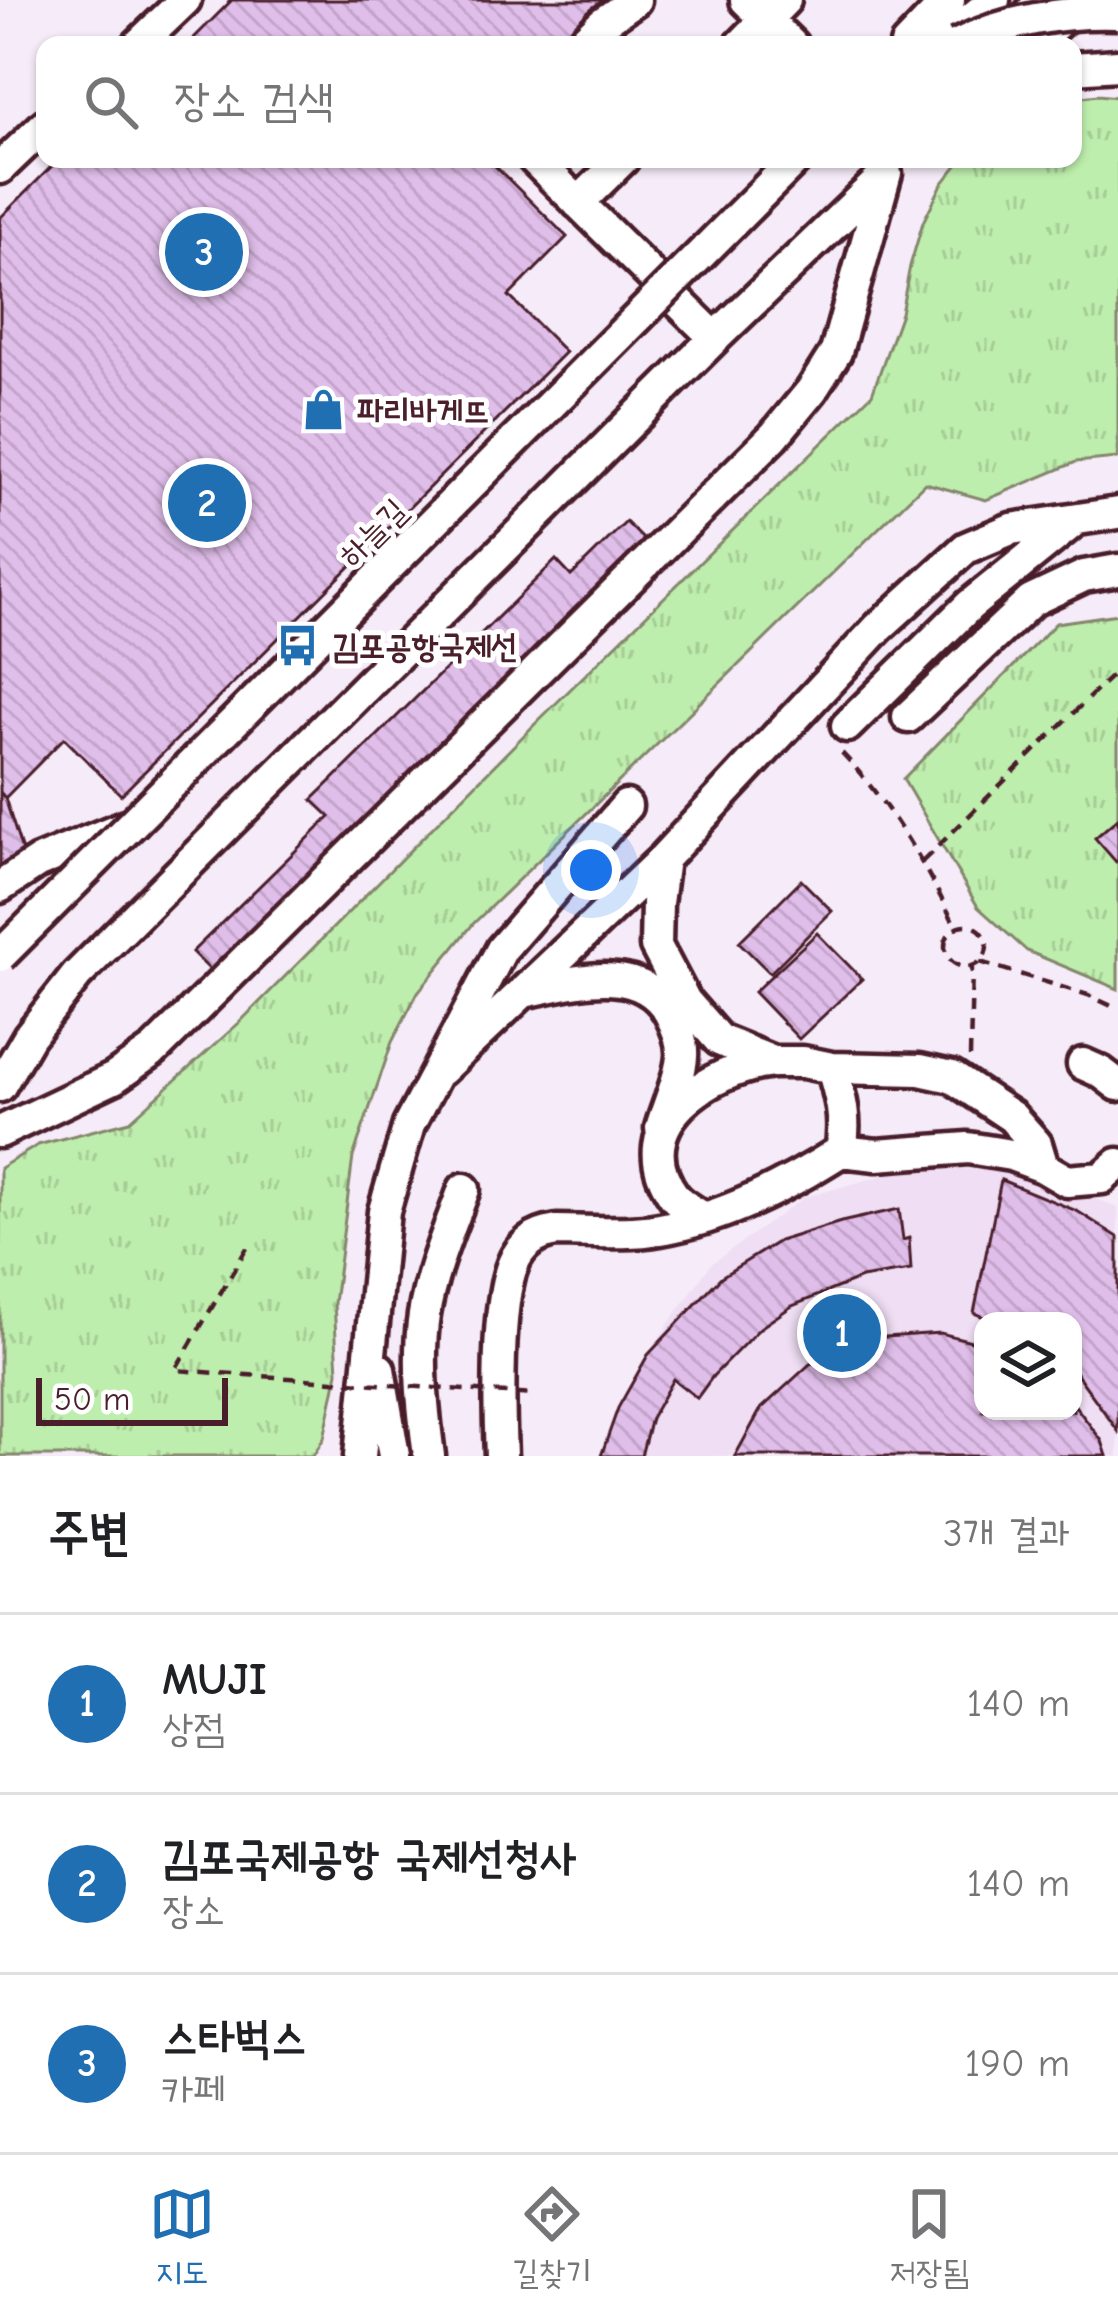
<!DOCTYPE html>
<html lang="ko">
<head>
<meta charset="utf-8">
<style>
	:root { --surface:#fff; --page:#f2f2f2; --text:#202124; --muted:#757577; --line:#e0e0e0; --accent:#1f6fb2 }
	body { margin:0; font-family:"Comic Neue","Poor Story",sans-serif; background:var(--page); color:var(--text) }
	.controls { position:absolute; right:36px; bottom:36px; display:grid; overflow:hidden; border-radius:24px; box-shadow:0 3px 9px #0004 }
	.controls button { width:108px; height:108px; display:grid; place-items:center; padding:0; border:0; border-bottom:3px solid var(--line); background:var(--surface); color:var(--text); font:60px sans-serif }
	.scale { position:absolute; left:36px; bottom:30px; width:192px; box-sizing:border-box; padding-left:12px; border:6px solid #4a1f2b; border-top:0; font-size:33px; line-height:42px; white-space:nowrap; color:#4a1f2b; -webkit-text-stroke:9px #fff; paint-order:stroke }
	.you { position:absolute; left:591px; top:870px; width:42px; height:42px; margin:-30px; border:9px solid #fff; border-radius:50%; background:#1a73e8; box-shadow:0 0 0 18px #1a73e833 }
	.badge { display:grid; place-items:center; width:78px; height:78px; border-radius:50%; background:var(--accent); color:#fff; font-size:39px; font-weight:700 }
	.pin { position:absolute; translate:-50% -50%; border:6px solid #fff; box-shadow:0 3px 12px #0006 }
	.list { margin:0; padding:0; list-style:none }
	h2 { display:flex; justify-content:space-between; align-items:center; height:156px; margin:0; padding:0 48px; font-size:51px }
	h2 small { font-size:39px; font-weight:400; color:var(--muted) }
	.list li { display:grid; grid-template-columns:78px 1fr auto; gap:36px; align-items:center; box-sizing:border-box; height:180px; padding:0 48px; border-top:3px solid var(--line) }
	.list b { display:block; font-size:45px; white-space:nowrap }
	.list p { margin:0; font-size:39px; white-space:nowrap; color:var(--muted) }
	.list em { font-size:39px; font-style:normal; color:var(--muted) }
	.icon { flex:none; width:66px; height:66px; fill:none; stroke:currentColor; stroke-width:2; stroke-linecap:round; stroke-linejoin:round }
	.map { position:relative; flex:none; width:1118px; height:1456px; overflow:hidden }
	.search { position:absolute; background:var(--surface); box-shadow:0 3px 9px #0004; left:36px; right:36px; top:36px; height:132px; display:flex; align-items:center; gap:30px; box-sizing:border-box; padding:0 42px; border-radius:24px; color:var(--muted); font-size:45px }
	.sheet { height:696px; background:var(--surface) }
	nav { display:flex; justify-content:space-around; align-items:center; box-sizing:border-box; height:168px; border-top:3px solid var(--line); background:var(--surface); font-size:33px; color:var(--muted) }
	nav a { display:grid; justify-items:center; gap:6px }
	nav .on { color:var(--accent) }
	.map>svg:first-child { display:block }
	.built { fill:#efdef4; fill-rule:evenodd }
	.park { fill:url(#park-tufts); stroke:#84866c; stroke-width:3 }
	.building { fill:url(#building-back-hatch); stroke:#4a1f2b; stroke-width:3 }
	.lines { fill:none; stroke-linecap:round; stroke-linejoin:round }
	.minor-casing { stroke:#4a1f2b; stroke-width:39 }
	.path { stroke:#4a1f2b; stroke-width:4.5; stroke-dasharray:12 9; stroke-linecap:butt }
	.minor { stroke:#fff; stroke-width:30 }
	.minor-bridge-casing { stroke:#4a1f2b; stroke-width:39; stroke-linecap:butt }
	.path-bridge { stroke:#4a1f2b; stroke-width:4.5; stroke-dasharray:12 9; stroke-linecap:butt }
	.minor-bridge { stroke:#fff; stroke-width:30 }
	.labels { text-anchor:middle; stroke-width:10; stroke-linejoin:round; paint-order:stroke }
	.poi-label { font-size:33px; font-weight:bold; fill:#4a1f2b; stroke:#fff; text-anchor:start }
	.street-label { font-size:33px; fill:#4a1f2b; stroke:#fff }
</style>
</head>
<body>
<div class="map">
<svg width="1118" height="1456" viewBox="0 0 1118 1456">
	<defs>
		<pattern id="park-tufts" width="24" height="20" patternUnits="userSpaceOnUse" patternTransform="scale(3)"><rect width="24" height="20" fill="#beeead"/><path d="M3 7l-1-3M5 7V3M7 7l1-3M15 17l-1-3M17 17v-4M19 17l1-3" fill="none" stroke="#a5cc95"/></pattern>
		<pattern id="building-back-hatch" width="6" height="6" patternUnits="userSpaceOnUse" patternTransform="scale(3)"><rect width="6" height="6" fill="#e0beea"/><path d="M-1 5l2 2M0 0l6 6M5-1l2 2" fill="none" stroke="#c2a3c9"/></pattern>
	</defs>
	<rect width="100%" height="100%" fill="#f6ecf9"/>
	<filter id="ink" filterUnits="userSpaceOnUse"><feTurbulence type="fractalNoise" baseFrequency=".00833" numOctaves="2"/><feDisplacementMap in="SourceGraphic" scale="24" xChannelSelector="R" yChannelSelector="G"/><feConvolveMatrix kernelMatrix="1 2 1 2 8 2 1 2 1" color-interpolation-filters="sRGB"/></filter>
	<g filter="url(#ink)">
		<path class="built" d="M917,1166L1033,1173L1118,1208V1456H617L644,1359L711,1264L805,1197ZM983,1321H1073V1411H983Z"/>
		<path class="park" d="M1098,95L1118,97V458L1076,462L986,500L925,483L473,924L418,992L392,1042L353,1157L334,1303L338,1372L324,1438L313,1456H0V1168L38,1145L130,1121L239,1023L539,720L872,394L901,313L910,266L923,222L942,184L962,159H1073V98Z
			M1118,614V989L1027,951L978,907L903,779L1056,623Z"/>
		<path class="building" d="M232,0H604L560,45H187Z
			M59,159H496L495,166L567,237L509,296L565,352L121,795L64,738L5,798L0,792V218Z
			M626,522L649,545L214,974L192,952L330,817L312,800L556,560L571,576Z
			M0,792L5,798L22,851L23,872L16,888L0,903Z
			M1118,818V861L1116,862L1095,838Z
			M801,880L832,911L770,973L739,942Z
			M817,933L862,979L799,1039L754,992Z
			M1001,1180L1077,1211L1118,1237V1431L1073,1369V1321H994L974,1313Z
			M899,1209L903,1240L909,1238L911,1270L861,1278L792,1306L760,1328L713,1376L697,1398L673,1379L651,1418L641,1456H601L618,1408L648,1355L721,1277L779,1241L841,1222Z
			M940,1333L983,1344V1411H1073V1403L1102,1441L1107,1456H735L761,1409L810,1364L872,1338Z"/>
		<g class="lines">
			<defs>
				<path id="minor" d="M746,0L792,45
					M138,45L185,0
					M579,45L602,23L635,0
					M741,45L785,0
					M906,45L949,0
					M939,45L994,0
					M1004,45L1041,0
					M1032,45L1074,8
					M1073,68L1118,65
					M534,159L715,338
					M0,168L45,125
					M578,203L623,159
					M908,717L1031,601L1084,576L1118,570
					M847,726L970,605L1074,521
					M0,887L38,862L133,823
					M523,992C570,983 639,960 669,1012C676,1025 683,1040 682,1056C681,1077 667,1107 661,1128
					M1083,1064L1101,1072L1118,1085
					M832,1068L920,1070L952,1077L1012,1117L1036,1144L1043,1167
					M441,1070L663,859L879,627L966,548L1011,529L1118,513
					M0,1086L29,1036L77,975L715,338L885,175
					M0,1132L114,1078L154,1050L774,436L812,390L836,352L886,173
					M841,1151L877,1155L968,1148L1011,1155L1043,1167L1067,1181L1102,1178L1118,1164
					M704,1218C694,1212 681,1205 674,1196C623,1125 710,1068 773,1062
					M379,1369L394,1456
					M360,1456L384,1211L409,1125L502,949L626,806
					M429,1456C423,1410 417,1361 424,1315C431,1271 449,1230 464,1189
					M501,1456C499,1410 496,1305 513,1264C521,1244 536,1234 557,1231C590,1231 627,1235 660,1229C725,1218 786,1186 841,1151C847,1120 841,1098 832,1068L803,1062H773L719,1040L685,1001L656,946L657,903L663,859"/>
			</defs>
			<use href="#minor" class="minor-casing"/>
			<path class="path" d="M228,0L230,2
				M842,753C891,805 925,865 957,929
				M923,861L1118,669
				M945 946a21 21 0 1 1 42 0a21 21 0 1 1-42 0Z
				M980,962L1088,995L1118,1009
				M970,1057L972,967"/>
			<use href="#minor" class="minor"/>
			<defs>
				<path id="minor-bridge" d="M957,45C1006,20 1064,11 1118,13
					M0,956L796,159"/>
			</defs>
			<use href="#minor-bridge" class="minor-bridge-casing"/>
			<path class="path-bridge" d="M247,1248L175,1370L535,1395"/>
			<use href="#minor-bridge" class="minor-bridge"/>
		</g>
	</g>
	<defs>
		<symbol id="shop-bare" viewBox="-9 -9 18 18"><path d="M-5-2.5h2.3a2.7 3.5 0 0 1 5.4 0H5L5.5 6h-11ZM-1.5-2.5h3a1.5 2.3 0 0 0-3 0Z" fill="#1f6fb2" stroke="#fff" stroke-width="2.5" paint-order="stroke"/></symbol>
		<symbol id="bus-bare" viewBox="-9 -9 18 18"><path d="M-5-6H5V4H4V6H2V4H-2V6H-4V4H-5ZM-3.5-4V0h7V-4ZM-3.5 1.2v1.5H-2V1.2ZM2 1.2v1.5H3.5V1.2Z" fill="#1f6fb2" stroke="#fff" stroke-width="2.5" paint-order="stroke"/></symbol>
	</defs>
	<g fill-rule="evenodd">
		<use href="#shop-bare" x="294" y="380" width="59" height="59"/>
		<use href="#bus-bare" x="268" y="616" width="59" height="59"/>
	</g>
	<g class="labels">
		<g class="poi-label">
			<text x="357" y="422">파리바게뜨</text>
			<text x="332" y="657">김포공항국제선</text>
		</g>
		<g class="street-label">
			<text transform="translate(372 532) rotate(-45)" y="12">하늘길</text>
		</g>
	</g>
</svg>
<div class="controls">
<button><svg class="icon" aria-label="layers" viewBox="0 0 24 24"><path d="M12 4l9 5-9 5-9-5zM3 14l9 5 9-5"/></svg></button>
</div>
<div class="scale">50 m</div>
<div class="you"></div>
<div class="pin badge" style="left:842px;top:1333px">1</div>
<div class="pin badge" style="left:207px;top:503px">2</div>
<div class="pin badge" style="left:204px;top:252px">3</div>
<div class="search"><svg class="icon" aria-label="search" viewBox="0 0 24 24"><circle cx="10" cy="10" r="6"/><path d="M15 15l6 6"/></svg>장소 검색</div>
</div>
<section class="sheet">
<h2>주변<small>3개 결과</small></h2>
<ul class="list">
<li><span class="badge">1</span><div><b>MUJI</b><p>상점</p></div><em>140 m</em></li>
<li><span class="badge">2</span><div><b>김포국제공항 국제선청사</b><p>장소</p></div><em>140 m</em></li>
<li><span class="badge">3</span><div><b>스타벅스</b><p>카페</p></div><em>190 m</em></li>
</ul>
</section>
<nav>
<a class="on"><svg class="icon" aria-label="map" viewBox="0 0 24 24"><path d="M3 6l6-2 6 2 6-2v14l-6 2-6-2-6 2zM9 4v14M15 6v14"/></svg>지도</a>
<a><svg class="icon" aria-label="directions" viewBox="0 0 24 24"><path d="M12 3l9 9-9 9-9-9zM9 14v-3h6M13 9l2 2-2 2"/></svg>길찾기</a>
<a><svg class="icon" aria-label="saved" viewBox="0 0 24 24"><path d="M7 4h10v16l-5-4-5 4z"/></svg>저장됨</a>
</nav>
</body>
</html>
